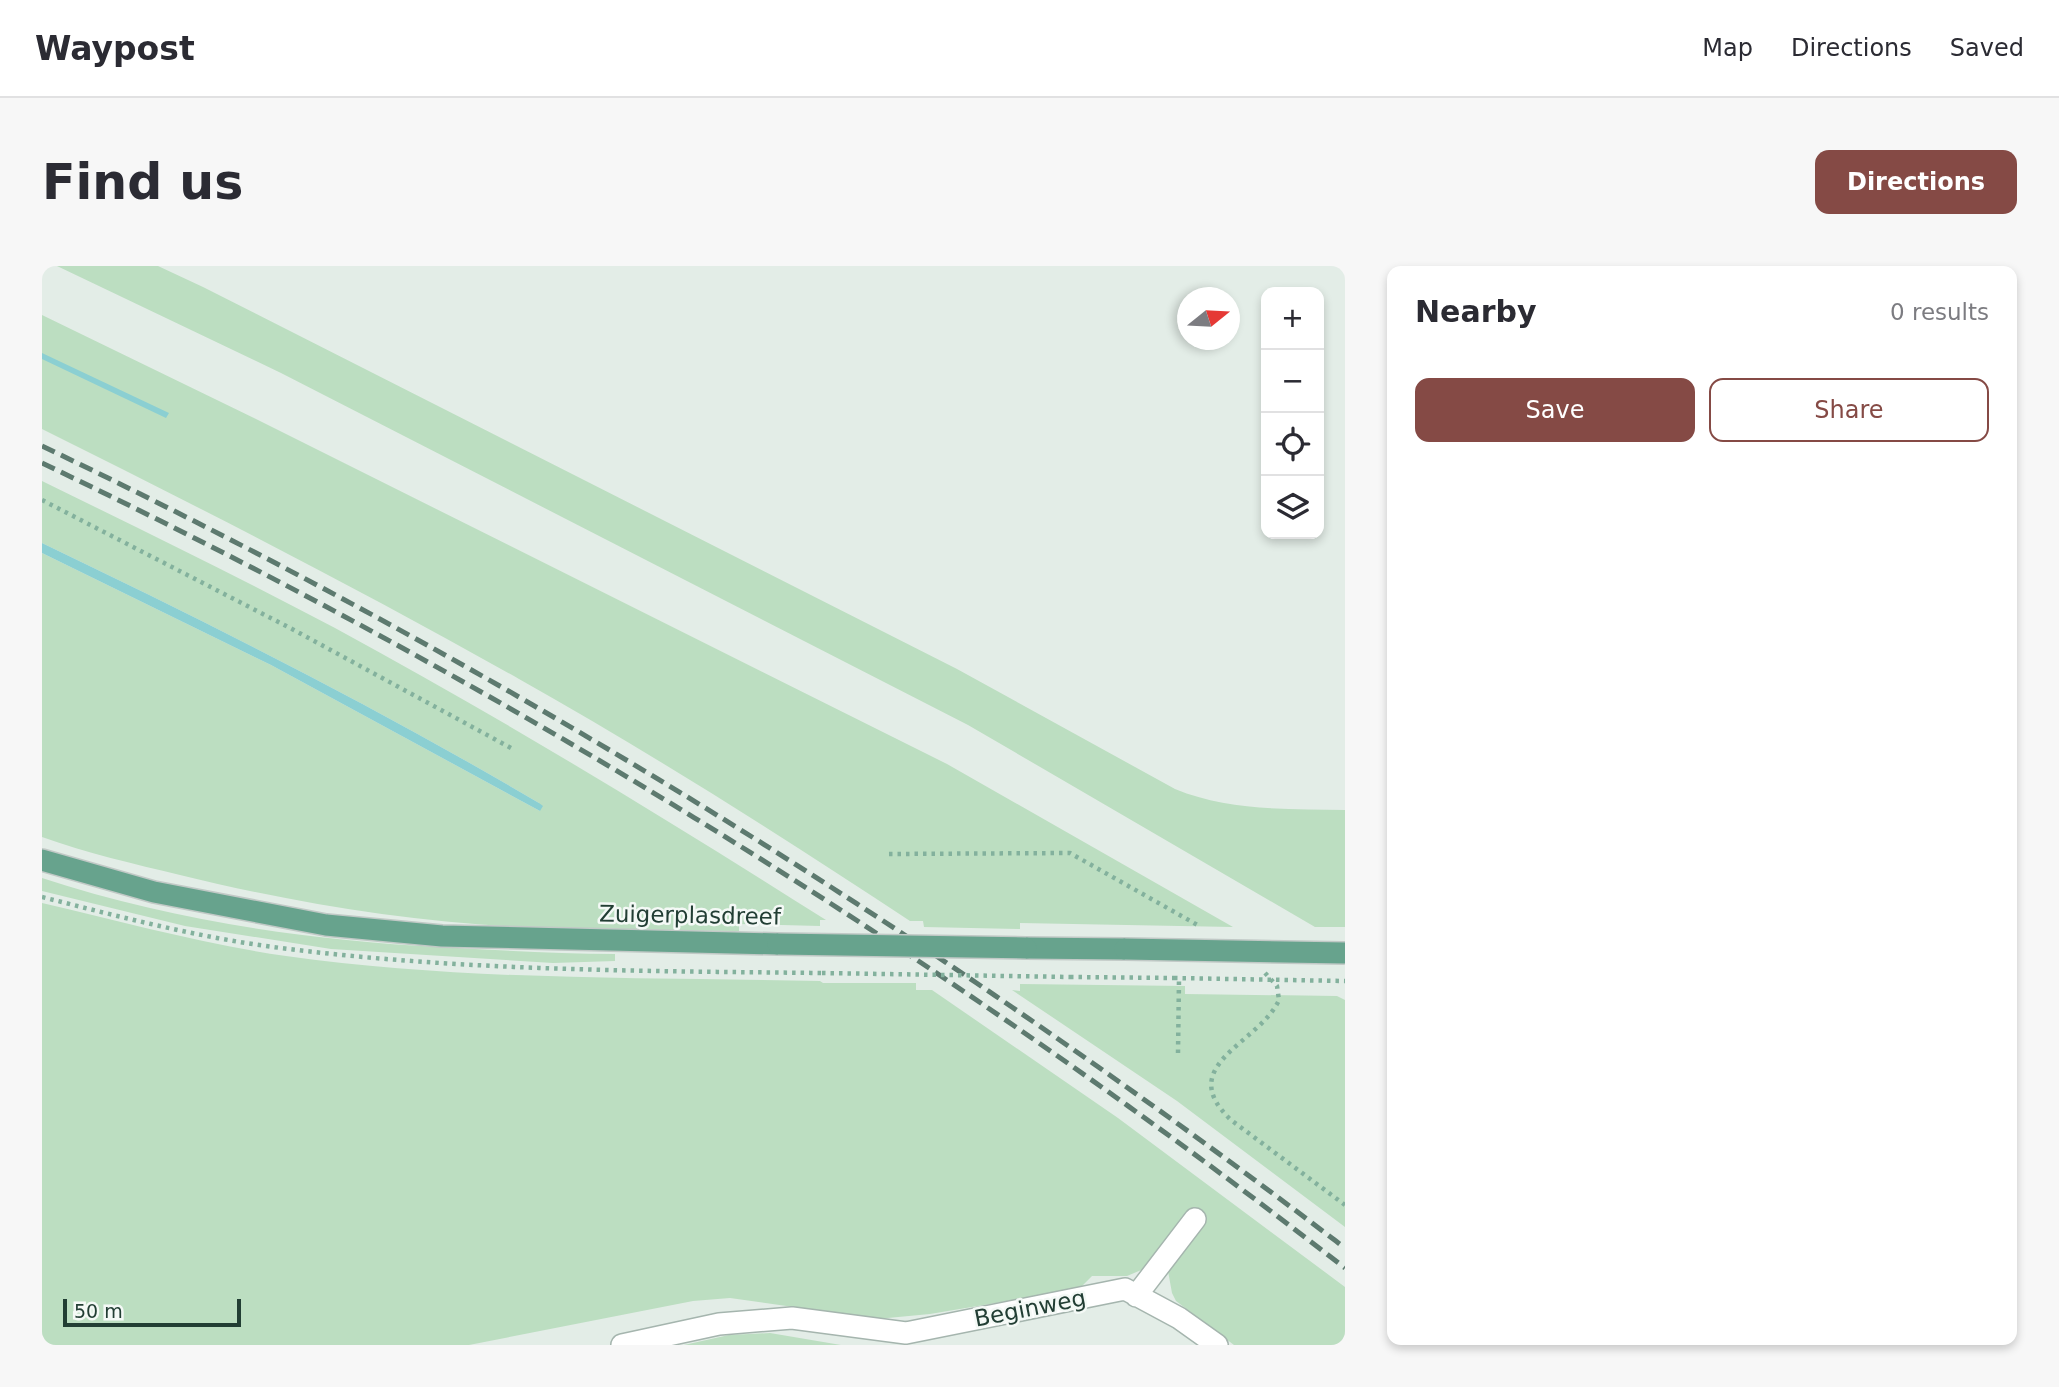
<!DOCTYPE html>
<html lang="en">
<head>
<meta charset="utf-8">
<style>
	:root { --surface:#fff; --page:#f7f7f7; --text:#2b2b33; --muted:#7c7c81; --line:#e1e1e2; --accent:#854a45 }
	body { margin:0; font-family:"DejaVu Sans",sans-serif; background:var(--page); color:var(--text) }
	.controls { position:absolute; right:21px; top:21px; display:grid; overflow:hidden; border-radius:14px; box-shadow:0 4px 10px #0003 }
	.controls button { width:63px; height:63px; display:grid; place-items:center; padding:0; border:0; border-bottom:2px solid var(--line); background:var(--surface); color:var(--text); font:35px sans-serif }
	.compass { position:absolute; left:1135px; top:21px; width:63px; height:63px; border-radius:50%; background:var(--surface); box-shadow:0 4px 10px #0003; rotate:72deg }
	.scale { position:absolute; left:21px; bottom:18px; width:178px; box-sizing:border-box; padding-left:7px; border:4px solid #223e34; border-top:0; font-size:19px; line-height:24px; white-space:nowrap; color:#223e34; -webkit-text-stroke:5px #f4f9f6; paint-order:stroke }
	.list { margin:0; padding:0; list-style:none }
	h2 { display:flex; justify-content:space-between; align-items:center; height:91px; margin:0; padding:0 28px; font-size:30px }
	h2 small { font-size:23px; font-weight:400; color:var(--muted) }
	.actions { display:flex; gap:14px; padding:21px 28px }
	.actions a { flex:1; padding:16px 0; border:2px solid var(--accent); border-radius:14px; text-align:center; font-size:24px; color:var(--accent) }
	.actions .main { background:var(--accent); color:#fff }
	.icon { flex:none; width:38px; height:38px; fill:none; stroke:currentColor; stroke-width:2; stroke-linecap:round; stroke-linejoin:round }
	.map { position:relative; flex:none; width:1303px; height:1079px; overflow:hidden; border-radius:14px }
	header { display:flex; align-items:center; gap:42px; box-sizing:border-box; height:98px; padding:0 35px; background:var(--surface); border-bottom:2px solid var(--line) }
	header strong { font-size:33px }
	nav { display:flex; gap:38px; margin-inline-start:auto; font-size:24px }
	.intro { display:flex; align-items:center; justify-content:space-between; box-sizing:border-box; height:168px; padding:0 42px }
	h1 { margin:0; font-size:49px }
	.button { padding:18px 32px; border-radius:14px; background:var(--accent); color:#fff; font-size:24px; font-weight:700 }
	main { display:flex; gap:42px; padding:0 42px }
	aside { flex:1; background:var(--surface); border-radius:14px; box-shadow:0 4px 10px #0003 }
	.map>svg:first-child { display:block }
	.green { fill:#bcdec1 }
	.water { fill:#8bcfd2 }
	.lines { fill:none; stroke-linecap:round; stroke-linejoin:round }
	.minor-casing { stroke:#a5b5ae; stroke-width:24 }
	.major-casing { stroke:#c1c9c6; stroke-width:24 }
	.path { stroke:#83b19d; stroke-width:4.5; stroke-dasharray:3.5 5; stroke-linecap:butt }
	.minor { stroke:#fff; stroke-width:21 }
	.major { stroke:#67a38d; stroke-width:21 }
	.rail { stroke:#5d7a6f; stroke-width:5; stroke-dasharray:14 7; stroke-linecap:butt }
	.major-bridge-casing { stroke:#c1c9c6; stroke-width:24; stroke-linecap:butt }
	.path-bridge { stroke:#83b19d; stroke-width:4.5; stroke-dasharray:3.5 5; stroke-linecap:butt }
	.major-bridge { stroke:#67a38d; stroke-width:21 }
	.labels { text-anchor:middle; stroke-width:5; stroke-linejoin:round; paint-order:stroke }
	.street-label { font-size:23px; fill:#223e34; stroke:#f4f9f6 }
</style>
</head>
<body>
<header>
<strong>Waypost</strong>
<nav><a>Map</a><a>Directions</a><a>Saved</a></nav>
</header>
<div class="intro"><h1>Find us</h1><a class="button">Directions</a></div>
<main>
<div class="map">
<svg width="1303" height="1079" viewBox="0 0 1303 1079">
	<rect width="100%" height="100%" fill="#e3ede7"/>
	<path class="green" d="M15,0H116L161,21L915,403L1133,523C1186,545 1246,543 1303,544V661H1273L926,459L239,107Z
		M0,49L216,154L905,498L1191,661L978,657V663L882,661L881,655H868C740,570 610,488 477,413C321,325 161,243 0,163Z
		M0,215C98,263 197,311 293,362C461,453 623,552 784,654H778V660L697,658V665C624,664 551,665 479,661C366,656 248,636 138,609C92,598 45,587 0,571V287L229,399L498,545L497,537C336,442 169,358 0,277Z
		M0,612C128,654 263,674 398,681C456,684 515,688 573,688V695L511,697L289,683L143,660L0,625Z
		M0,637C81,656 161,678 244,690C421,715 600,711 778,715L781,717H874V724H890L1076,852L1303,1021V1079H1192L1134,1035L1130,1027L1126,1005L1104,1002L1085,1010H1050L1037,1023L888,1048L835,1053L688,1032L651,1035L427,1079H0Z
		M978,718L1143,720V728L1295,730L1303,734V961L1135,835L970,724L978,725Z
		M728,1067L799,1079H642L687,1069Z"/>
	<path class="water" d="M0,87L127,147L124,152L0,93Z
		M0,277C169,358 336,442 497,537L501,540L498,545L229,399L0,287Z"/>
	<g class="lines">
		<defs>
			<path id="minor" d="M1094,1030L1153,953
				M580,1079L677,1058L750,1052L864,1067L1083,1023L1137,1052L1175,1079"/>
			<path id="major" d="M0,594L112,626L284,659L400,670L736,678
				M984,682L1083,683"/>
		</defs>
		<use href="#minor" class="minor-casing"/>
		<use href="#major" class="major-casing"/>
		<path class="path" d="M0,234L250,363L469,482
			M847,588L1028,587L1159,661
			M0,631C79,651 158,672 239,682C419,705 600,705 780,707
			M1223,707L1235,720L1237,734C1217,778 1131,799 1189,854L1303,939
			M1028,711L1132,712
			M1136,787L1137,713"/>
		<use href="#minor" class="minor"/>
		<use href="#major" class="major"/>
		<path class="rail" d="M0,180C462,401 897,672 1303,982
			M0,197C461,417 900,689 1303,1002"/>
		<defs>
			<path id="major-bridge" d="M736,678L984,682
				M1083,683L1303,687"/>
		</defs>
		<use href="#major-bridge" class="major-bridge-casing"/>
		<path class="path-bridge" d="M780,707L1028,711
			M1132,712L1303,715"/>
		<use href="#major-bridge" class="major-bridge"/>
	</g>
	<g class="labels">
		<g class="street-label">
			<text transform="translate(648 649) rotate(1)" y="8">Zuigerplasdreef</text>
			<text transform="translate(988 1042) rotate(-11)" y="8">Beginweg</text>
		</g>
	</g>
</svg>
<div class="controls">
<button>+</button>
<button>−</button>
<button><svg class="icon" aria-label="locate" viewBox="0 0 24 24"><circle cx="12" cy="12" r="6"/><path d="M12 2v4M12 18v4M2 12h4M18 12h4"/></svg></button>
<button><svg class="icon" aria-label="layers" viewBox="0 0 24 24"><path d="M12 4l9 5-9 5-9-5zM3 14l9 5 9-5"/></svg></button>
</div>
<svg class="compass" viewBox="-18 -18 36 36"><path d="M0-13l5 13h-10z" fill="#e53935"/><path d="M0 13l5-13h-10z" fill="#7c7c81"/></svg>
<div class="scale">50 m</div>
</div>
<aside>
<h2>Nearby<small>0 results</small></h2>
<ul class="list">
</ul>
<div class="actions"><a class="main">Save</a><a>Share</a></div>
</aside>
</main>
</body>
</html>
